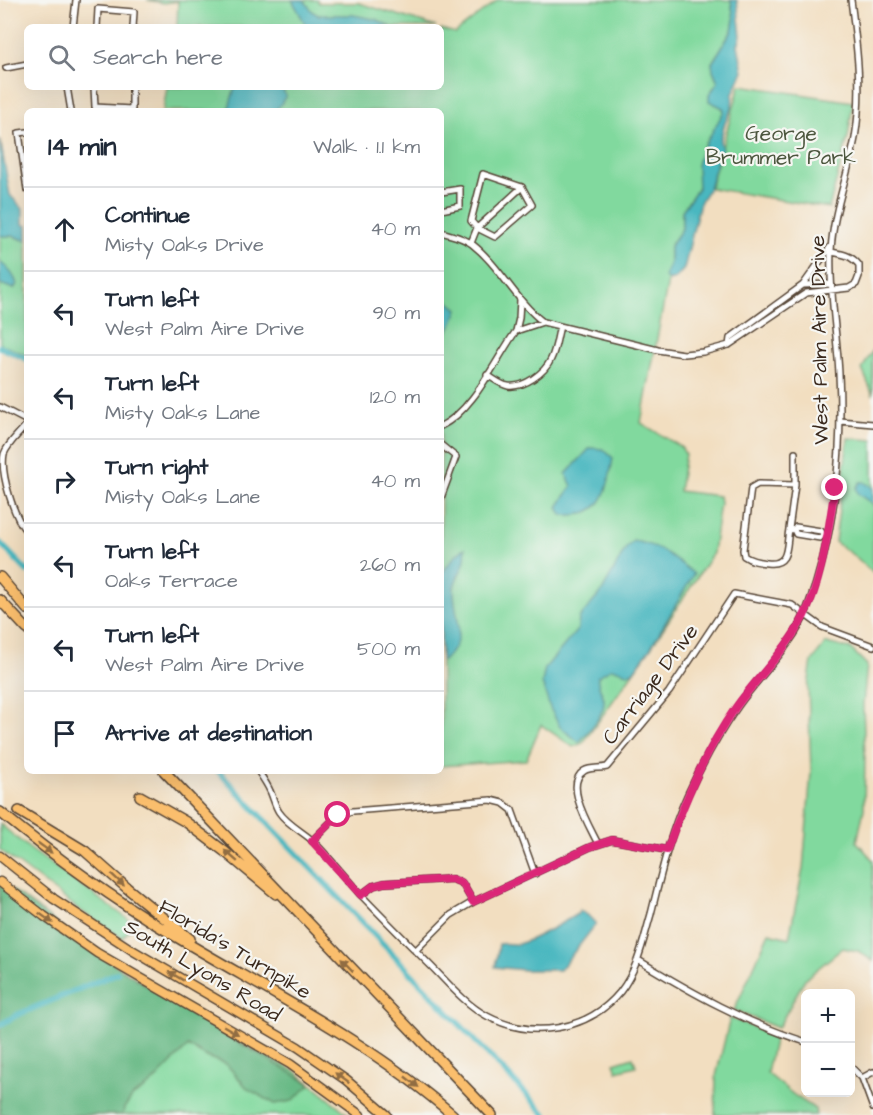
<!DOCTYPE html>
<html lang="en">
<head>
<meta charset="utf-8">
<style>
	:root { --surface:#fff; --page:#f6f6f7; --text:#1f2937; --muted:#747a83; --line:#e0e1e3 }
	body { margin:0; font-family:"Architects Daughter",sans-serif; background:var(--page); color:var(--text) }
	.controls { position:absolute; right:18px; bottom:18px; display:grid; overflow:hidden; border-radius:9px; box-shadow:0 6px 24px #0002 }
	.controls button { width:54px; height:54px; display:grid; place-items:center; padding:0; border:0; border-bottom:2px solid var(--line); background:var(--surface); color:var(--text); font:30px sans-serif }
	.stop { position:absolute; width:18px; height:18px; margin:-14px; border:4px solid #db2777; border-radius:50%; background:#fff }
	.stop.end { background:#db2777; border-color:#fff; box-shadow:0 2px 6px #0008 }
	.list { margin:0; padding:0; list-style:none }
	h2 { display:flex; justify-content:space-between; align-items:center; height:78px; margin:0; padding:0 24px; font-size:26px }
	h2 small { font-size:20px; font-weight:400; color:var(--muted) }
	.list li { display:grid; grid-template-columns:39px 1fr auto; gap:18px; align-items:center; box-sizing:border-box; height:84px; padding:0 24px; border-top:2px solid var(--line) }
	.list b { display:block; font-size:22px; white-space:nowrap }
	.list p { margin:0; font-size:20px; white-space:nowrap; color:var(--muted) }
	.list em { font-size:20px; font-style:normal; color:var(--muted) }
	.icon { flex:none; width:33px; height:33px; fill:none; stroke:currentColor; stroke-width:2; stroke-linecap:round; stroke-linejoin:round }
	.map { position:relative; flex:none; width:873px; height:1115px; overflow:hidden }
	.search { position:absolute; background:var(--surface); box-shadow:0 6px 24px #0002; left:24px; top:24px; width:420px; height:66px; display:flex; align-items:center; gap:15px; box-sizing:border-box; padding:0 21px; border-radius:9px; color:var(--muted); font-size:22px }
	.panel { position:absolute; background:var(--surface); box-shadow:0 6px 24px #0002; left:24px; top:108px; width:420px; height:666px; border-radius:9px }
	.map>svg:first-child { display:block }
	.green { fill:#81d99e; stroke:#5e825e; stroke-width:1.5 }
	.forest { fill:#68b985; stroke:#527252; stroke-width:1.5 }
	.water { fill:#48b7c0; stroke:#42706f; stroke-width:1.5 }
	.lines { fill:none; stroke-linecap:round; stroke-linejoin:round }
	.canal { stroke:#48b7c0; stroke-width:6 }
	.minor-casing { stroke:#564536; stroke-width:8 }
	.primary-casing { stroke:#564536; stroke-width:11 }
	.motorway-casing { stroke:#564536; stroke-width:12 }
	.minor { stroke:#fff; stroke-width:5 }
	.primary { stroke:#fabe6d; stroke-width:8 }
	.motorway { stroke:#fabe6d; stroke-width:9 }
	.oneway { fill:#916d42 }
	.route { stroke:#db2777; stroke-width:8 }
	.labels { text-anchor:middle; stroke-width:4.5; stroke-linejoin:round; paint-order:stroke }
	.park-label { font-size:21px; fill:#4c563e; stroke:#f6f6f2 }
	.street-label { font-size:21px; fill:#3b2a1e; stroke:#f6f6f2 }
</style>
</head>
<body>
<div class="map">
<svg width="873" height="1115" viewBox="0 0 873 1115">
	<rect width="100%" height="100%" fill="#f6f6f2"/>
	<filter id="ink" filterUnits="userSpaceOnUse"><feTurbulence type="fractalNoise" baseFrequency=".0167" numOctaves="2"/><feDisplacementMap in="SourceGraphic" scale="12" xChannelSelector="R" yChannelSelector="G"/><feConvolveMatrix kernelMatrix="1 2 1 2 8 2 1 2 1" color-interpolation-filters="sRGB"/></filter>
	<filter id="wash" filterUnits="userSpaceOnUse"><feTurbulence type="fractalNoise" baseFrequency=".008" numOctaves="4" result="noise"/><feDisplacementMap in="SourceGraphic" scale="24" xChannelSelector="R" yChannelSelector="G"/><feGaussianBlur stdDeviation="1.35" result="paint"/><feColorMatrix in="noise" values="0 0 0 0 0 0 0 0 0 0 0 0 0 0 0 0 0 1.4 0 .05"/><feComposite in="paint" operator="in"/></filter>
	<g filter="url(#wash)">
		<rect width="100%" height="100%" fill="#f2dec0"/>
		<path class="green" d="M147,0H317L319,3H359L436,27H177L178,1L164,3Z
			M498,0H731L734,20L732,31L712,63L713,70L718,82L712,90L724,111L721,120L705,143L700,154L698,188L682,211V229L670,246V263L665,276L668,281L641,423L681,447L685,454L679,491L719,496L720,503L713,553L650,649L583,743L573,747L541,725L526,760L441,766V111H163L167,87H441V29L455,33Z
			M740,85L853,102L848,137L829,208L710,188Z
			M0,236H13L27,241V355L0,344Z
			M873,350V395L862,369Z
			M848,438L873,440V573L857,558L835,542Z
			M826,643L851,649L867,665L863,705L865,757L864,809L857,842L873,860V961L858,951L843,948L805,979L778,1028L734,1010L769,933L789,938L803,869L811,772L808,686L812,661Z
			M0,824L30,849L135,924L122,938L77,908L0,850Z
			M0,888L175,1007L295,1071L349,1115H0Z
			M730,1018L775,1036L767,1073L794,1095L815,1109L816,1115H715L716,1076Z
			M633,1057L636,1066L617,1071L614,1063Z"/>
		<path class="forest" d="M0,881L97,953L203,1022L311,1084L292,1101L275,1104L248,1089L226,1064L209,1058L188,1046L150,1085L133,1096L124,1108L123,1115H0Z"/>
		<path class="water" d="M292,0H304L313,12L318,15H353L378,20L391,27H307Z
			M731,0H737L741,36L738,45L743,71L733,94L732,108L725,123L720,141L722,148C715,161 714,175 709,188C706,194 701,199 699,206L684,269L675,279L668,281L665,276L670,263V246L682,229V211L698,188L697,165L700,154L724,111L723,108L709,101V95L718,82L713,70L712,63L732,31L734,20Z
			M235,87H281L286,96L279,107L272,111H228Z
			M0,139L10,195L23,209V224L27,226V241L13,236H0Z
			M0,262C8,268 14,274 17,284L14,289L0,284Z
			M441,295L458,309L452,325L441,340Z
			M590,448L603,449L613,458C607,492 604,518 562,515L558,507L572,486L566,474Z
			M860,482H864L873,488V504L858,494L856,488Z
			M633,541C658,544 676,559 694,574L650,649L633,672L627,673L612,668L598,676C596,686 603,691 604,700C605,715 588,732 579,742L560,727L550,708L542,683L545,668L578,629L579,618L601,593L626,548Z
			M465,548C468,568 455,574 454,589C453,606 462,624 457,641C456,648 448,656 443,661L441,660V574L456,555Z
			M579,910L589,916L596,924L560,970H524L495,967L499,944C505,942 511,945 518,944C534,940 564,922 579,913Z"/>
		<g class="lines">
			<path class="canal" d="M0,347L27,359
				M0,543L27,571
				M218,771L546,1115
				M0,1025L17,1015L117,973"/>
		</g>
	</g>
	<g filter="url(#ink)">
		<g class="lines">
			<defs>
				<path id="minor" d="M73,27L76,0
					M97,27L98,9L134,12L133,27
					M6,68L27,64
					M67,87L71,111
					M94,87L95,107L132,109V87
					M27,132L19,133L27,190
					M483,174L522,187L532,205L495,237L477,228L471,221Z
					M441,192L460,189V206L441,210
					M441,232C451,235 463,237 472,244C500,266 515,300 543,322
					M471,243L477,228L522,187
					M803,285L831,246
					M516,331L519,318L520,300
					M729,345L730,338L803,285L831,284
					M487,375C494,379 501,385 508,386C524,388 545,373 551,359C556,349 557,337 560,326
					M0,407L27,421
					M840,421L873,424
					M27,424C20,433 8,443 4,454C0,473 14,518 27,532
					M441,426C474,410 495,360 516,331L543,322L658,350L684,354L703,352L729,345L806,293L849,288L856,284L859,276V265C851,255 843,254 831,252
					M441,445L456,457L441,498
					M795,453V485L789,529L794,530L796,534L820,538L823,535
					M789,529C786,546 790,566 767,563C758,562 751,561 744,556L743,550L751,488L758,484L795,485
					M794,530L796,527L821,531L824,535
					M258,771C262,777 267,784 270,791C273,797 275,806 279,812C287,824 303,832 314,842C330,858 345,877 360,894C383,918 407,942 430,965C448,983 465,1004 487,1016C532,1040 588,1031 620,992C638,969 643,941 651,914C661,874 670,833 687,796C701,766 717,736 736,709C758,676 793,647 807,609C835,536 843,451 839,374C837,332 829,292 831,251C833,211 848,176 855,138C863,91 857,47 851,0
					M312,841L338,815L353,811L491,800L503,803L512,810L535,874
					M598,844C590,827 563,784 584,771C591,767 599,769 607,767L669,692L734,594L792,605L822,627L873,646
					M361,895L373,886L384,883L452,879L462,883L473,902
					M415,951L451,915L473,902L590,847L612,840L667,850
					M638,960C692,993 746,1023 806,1042
					M850,1066L862,1078L873,1108
					M862,1078L873,1072"/>
				<path id="primary" d="M0,856L54,899L132,950L298,1047L346,1080L387,1115
					M0,882L44,916L97,953L290,1064L360,1115"/>
				<path id="motorway" d="M0,577L27,609
					M0,600L27,629
					M164,771L492,1115
					M140,796L186,822L224,851L276,894
					M19,811L85,851L127,888L190,939
					M0,812C54,856 110,897 170,933C266,991 369,1041 453,1115"/>
			</defs>
			<use href="#minor" class="minor-casing"/>
			<use href="#primary" class="primary-casing"/>
			<use href="#motorway" class="motorway-casing"/>
			<use href="#minor" class="minor"/>
			<use href="#primary" class="primary"/>
			<use href="#motorway" class="motorway"/>
		</g>
		<defs><path id="oneway-solid" d="M-6-.8H1V-3.2L6.5 0L1 3.2V.8H-6Z" transform="scale(1.5)"/></defs>
		<g class="oneway">
			<use href="#oneway-solid" transform="translate(45 848) rotate(36)"/>
			<use href="#oneway-solid" transform="translate(231 856) rotate(-139)"/>
			<use href="#oneway-solid" transform="translate(118 880) rotate(43)"/>
			<use href="#oneway-solid" transform="translate(46 918) rotate(36)"/>
			<use href="#oneway-solid" transform="translate(347 965) rotate(-134)"/>
			<use href="#oneway-solid" transform="translate(176 976) rotate(-149)"/>
			<use href="#oneway-solid" transform="translate(231 1030) rotate(30)"/>
			<use href="#oneway-solid" transform="translate(342 1078) rotate(-144)"/>
			<use href="#oneway-solid" transform="translate(412 1082) rotate(38)"/>
		</g>
	</g>
	<g class="lines" filter="url(#ink)">
		<path class="route" d="M338,815L312,841L361,895L373,886L384,883L452,879L462,883L473,902L590,847L612,840L667,850C685,800 705,751 736,707C758,676 787,650 804,616C823,579 828,529 835,488"/>
	</g>
	<g class="labels">
		<g class="park-label">
			<text x="781" y="140">George<tspan x="781" dy="24">Brummer Park</tspan></text>
		</g>
		<g class="street-label">
			<text transform="translate(819 340) rotate(-91)" y="7">West Palm Aire Drive</text>
			<text transform="translate(650 684) rotate(-53)" y="7">Carriage Drive</text>
			<text transform="translate(235 949) rotate(31)" y="7">Florida's Turnpike</text>
			<text transform="translate(203 970) rotate(31)" y="7">South Lyons Road</text>
		</g>
	</g>
</svg>
<div class="controls">
<button>+</button>
<button>−</button>
</div>
<div class="stop" style="left:338px;top:815px"></div>
<div class="stop end" style="left:835px;top:488px"></div>
<div class="search"><svg class="icon" aria-label="search" viewBox="0 0 24 24"><circle cx="10" cy="10" r="6"/><path d="M15 15l6 6"/></svg>Search here</div>
<section class="panel">
<h2>14 min<small>Walk · 1.1 km</small></h2>
<ul class="list">
<li><svg class="icon" aria-label="ahead" viewBox="0 0 24 24"><path d="M12 20V5M6 11l6-6 6 6"/></svg><div><b>Continue</b><p>Misty Oaks Drive</p></div><em>40 m</em></li>
<li><svg class="icon" aria-label="left" viewBox="0 0 24 24"><path d="M17 20v-9H6M10 6l-5 5 5 5"/></svg><div><b>Turn left</b><p>West Palm Aire Drive</p></div><em>90 m</em></li>
<li><svg class="icon" aria-label="left" viewBox="0 0 24 24"><path d="M17 20v-9H6M10 6l-5 5 5 5"/></svg><div><b>Turn left</b><p>Misty Oaks Lane</p></div><em>120 m</em></li>
<li><svg class="icon" aria-label="right" viewBox="0 0 24 24"><path d="M7 20v-9h11M14 6l5 5-5 5"/></svg><div><b>Turn right</b><p>Misty Oaks Lane</p></div><em>40 m</em></li>
<li><svg class="icon" aria-label="left" viewBox="0 0 24 24"><path d="M17 20v-9H6M10 6l-5 5 5 5"/></svg><div><b>Turn left</b><p>Oaks Terrace</p></div><em>260 m</em></li>
<li><svg class="icon" aria-label="left" viewBox="0 0 24 24"><path d="M17 20v-9H6M10 6l-5 5 5 5"/></svg><div><b>Turn left</b><p>West Palm Aire Drive</p></div><em>500 m</em></li>
<li><svg class="icon" aria-label="arrive" viewBox="0 0 24 24"><path d="M6 21V4h12l-3 4 3 4H6"/></svg><div><b>Arrive at destination</b></div></li>
</ul>
</section>
</div>
</body>
</html>
